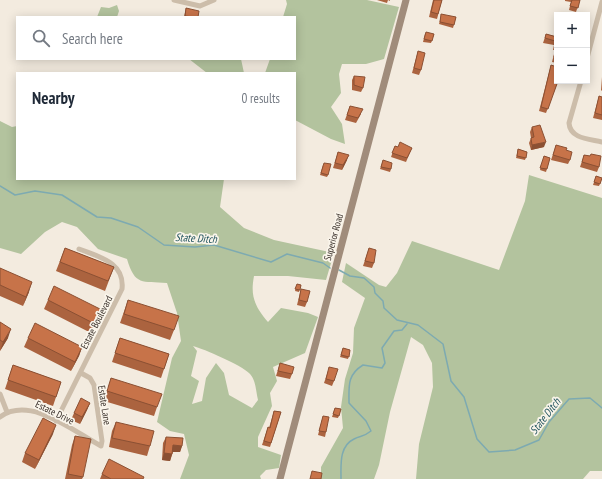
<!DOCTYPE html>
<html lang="en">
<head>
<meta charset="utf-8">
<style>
	:root { --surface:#fff; --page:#f6f6f7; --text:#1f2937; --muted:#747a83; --line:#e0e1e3 }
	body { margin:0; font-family:"PT Sans Narrow",sans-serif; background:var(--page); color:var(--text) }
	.controls { position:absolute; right:12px; top:12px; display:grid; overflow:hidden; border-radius:0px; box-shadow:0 2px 10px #0003 }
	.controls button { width:36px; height:36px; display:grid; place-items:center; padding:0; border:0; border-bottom:1px solid var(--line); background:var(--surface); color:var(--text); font:20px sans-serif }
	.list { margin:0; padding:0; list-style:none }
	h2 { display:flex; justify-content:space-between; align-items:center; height:52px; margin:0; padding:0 16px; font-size:17px }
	h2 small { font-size:13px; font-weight:400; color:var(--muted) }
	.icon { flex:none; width:22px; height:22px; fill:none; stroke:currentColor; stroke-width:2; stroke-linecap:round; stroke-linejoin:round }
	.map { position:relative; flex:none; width:602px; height:479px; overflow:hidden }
	.search { position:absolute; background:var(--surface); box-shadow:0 2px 10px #0003; left:16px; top:16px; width:280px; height:44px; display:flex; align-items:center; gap:10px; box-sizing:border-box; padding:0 14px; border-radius:0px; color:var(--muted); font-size:15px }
	.panel { position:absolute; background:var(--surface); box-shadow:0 2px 10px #0003; left:16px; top:72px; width:280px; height:108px; border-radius:0px }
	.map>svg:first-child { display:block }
	.green { fill:#b3c39e; fill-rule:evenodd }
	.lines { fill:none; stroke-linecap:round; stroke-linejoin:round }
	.stream { stroke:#7daab1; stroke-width:1.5 }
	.street { stroke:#ccbdaa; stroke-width:5 }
	.secondary { stroke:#a08c7b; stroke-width:7 }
	.wall { fill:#ab633f }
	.shaded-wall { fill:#8b5033 }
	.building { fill:#c77349; stroke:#8b5033 }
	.labels { text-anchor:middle; stroke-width:3.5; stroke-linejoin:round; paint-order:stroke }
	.street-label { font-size:10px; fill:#39302a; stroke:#faf5eb }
	.water-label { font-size:11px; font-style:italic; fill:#1e525c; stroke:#faf5eb }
</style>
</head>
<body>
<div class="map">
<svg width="602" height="479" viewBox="0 0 602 479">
	<rect width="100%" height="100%" fill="#f3ebdf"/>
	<path class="green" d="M286,0H367L399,7L384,59L366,64H342L339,74L341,93L331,107L342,124L345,144L331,139L295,120V73H265L270,59H295V17H283L287,4Z
		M117,5L119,11L117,17H97L101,7L109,8Z
		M189,59H241L244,73H207Z
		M0,121L12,127L17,126V179H224L220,207L244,228L274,240L334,253L326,280L288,276H254C250,297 255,306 268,322L281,308L308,313L318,317L305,353L273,367L277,381L270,393L272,406L258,437V447L281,455L279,468L266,470L260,476L261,479H180L189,455L184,434L170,431L157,422L172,358L181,341L177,313L167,283C142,281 135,286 127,259L98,249L77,227L62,222L45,232L21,254L0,248ZM193,346C204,349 241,365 249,373C256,379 256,392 258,400L252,408L229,395L224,373L216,363L206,378L202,401L192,404L199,381L191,376L197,351Z
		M529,175L602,198V471H590L583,479H416L419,444L433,387L432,363L423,345L411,337L390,412L379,465L374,479H321V467L343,428L341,407L345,379L353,353L354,328L365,298L342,282L346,263L379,285L386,287L397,273L412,241L499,270L525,201Z"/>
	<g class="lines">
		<path class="stream" d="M0,186L15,195L35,191L62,195L97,217L111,218L138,227L164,245L195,247L214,245L271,262L287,254L323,263L330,268
			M339,270L350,276L364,278L374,287L375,293L383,301L384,308L397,320L418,325L443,344L451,381L464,397L477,439L489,452L515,450L539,440L549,422L569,399L590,398L602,408
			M341,479C341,465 339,446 354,439C361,435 362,438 371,431L366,421L349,403C349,386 347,375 363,365L382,368L385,363L382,348L394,331L402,330L407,324"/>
		<path class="street" d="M174,0L200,6L214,0
			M587,58L602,2
			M581,81L569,123C570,139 590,139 602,142
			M0,394L7,412
			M0,417C30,395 73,431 101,446L102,441L94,385L90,378L81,373
			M56,421L122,289C125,262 99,257 79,249"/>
		<path class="secondary" d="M280,479L406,0"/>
	</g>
	<path class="wall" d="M377,0H390V1L388,0L387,3Z
		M433,0H442L437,19L429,17Z
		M565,0H580L576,12L569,10L571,2L565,1Z
		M186,8L198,17H184Z
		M441,16L456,17L453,28L439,24Z
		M425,34H434L431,43L423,42Z
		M546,34L557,37V63L552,62L555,50H553L554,45L543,43Z
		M418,51L421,70L419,75L412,73Z
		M551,65L558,81L546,113L539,111Z
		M354,76L363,88L361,92L352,90V80Z
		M602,77V91L601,90Z
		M599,96L602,97V120L593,118Z
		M350,106L361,114L356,123L345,120Z
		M532,127L544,147L531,150L529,143L531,138L530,132Z
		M556,145L566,150L570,160L568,164L551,160Z
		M395,146L398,147L412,148L406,162L391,157Z
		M518,149L527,152L525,160L516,158Z
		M338,152L347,160L342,170L333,168Z
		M584,155L590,156L599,167L597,172L580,167Z
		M544,156L550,158L546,172L540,170Z
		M383,160L391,169L390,172L380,169Z
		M323,165L328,175L327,177L320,175Z
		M596,176L602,178L599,186L593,185Z
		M65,248L114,267L105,291L56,271Z
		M369,248L374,263L372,268L363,266Z
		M0,268L29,292L23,306L0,296Z
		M297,284L301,285L299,292L295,291Z
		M301,289L307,302L305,307L297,305Z
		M48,300L102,310L98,319L91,333L44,309Z
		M128,300L174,330L170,340L120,323Z
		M0,322L8,338L0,351Z
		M28,338L82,347L79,356L71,371L24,347Z
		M120,338L169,354L161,378L112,362Z
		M343,348L350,350L348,359L340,357Z
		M280,363L292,374L290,379L276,376Z
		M13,365L61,382L53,406L5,389Z
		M328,371L334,381L332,386L324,383Z
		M111,378L157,407L154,416L104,401Z
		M90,403L87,410L80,424L71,420L74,413Z
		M335,408L341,409L338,418L332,417Z
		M274,411L281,412L270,447L262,445L268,427L269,428Z
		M323,416L326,432L325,437L318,435Z
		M116,422L150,446L147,456L109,447L112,431Z
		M53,434L35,469L22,462L25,453Z
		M75,436L83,477L82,479H65L72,445Z
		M166,437L182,446L180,452H173L170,461L162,460L163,443Z
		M102,474L143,479H100Z"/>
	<path class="shaded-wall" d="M546,142L544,147L531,150L532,145Z
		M349,155L347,160L342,170L343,165Z
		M32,282L29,292L23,306L26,297Z
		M11,329L8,338L0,351L3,342Z
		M82,347L79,356L71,371L75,362Z
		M90,403L87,410L80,424L82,417Z
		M56,425L53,434L35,469L39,460Z
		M173,445L182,446L180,452H171Z
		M164,453L172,454L170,461L162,460Z"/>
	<path class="building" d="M434,0H442L438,14L431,12Z
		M572,0H580L578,8L570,6Z
		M186,8L199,11L198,17H193L185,16Z
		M441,14L456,17L454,25L440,22Z
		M426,32L434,34L432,41L424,39Z
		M546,34L557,37V58L554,57L557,46L554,45L555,41L545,38Z
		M418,51L425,53L421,70L414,68Z
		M551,65L557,67V81H558L548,109L541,107Z
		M354,76L365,77L363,88L354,85Z
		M599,96L602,97V115L595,113Z
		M350,106L363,109L358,118L347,115Z
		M540,125L546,142L532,145L531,138L534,137L532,127Z
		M400,142L412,148L407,158L392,153L395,146L398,147Z
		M556,145L567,148L566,150L572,152L570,160L553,155Z
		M518,149L527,152L526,158L517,156Z
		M338,152L349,155L343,165L335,163Z
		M591,154L601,156L599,167L582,162L584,155L590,156Z
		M544,156L550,158L547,169L540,168Z
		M383,160L392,163L391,169L381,167Z
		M324,163L331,164L328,175L321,173Z
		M596,176L602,178L600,184L594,182Z
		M65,248L114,267L108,281L60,262Z
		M369,248L376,250L374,263L365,261Z
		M0,268L32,282L26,297L0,285Z
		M297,284L301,285L300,290L295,289Z
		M54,286L102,310L95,324L48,300Z
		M301,289L310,291L307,302L299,300Z
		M128,300L179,316L174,330L124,314Z
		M0,322L11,329L3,342L0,340Z
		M35,323L82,347L75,362L28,338Z
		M120,338L169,354L164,369L115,353Z
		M343,348L350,350L349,357L341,355Z
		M280,363L294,367L292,374L278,371Z
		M13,365L61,382L56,397L8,380Z
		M329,367L338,369L334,381L326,379Z
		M111,378L162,394L157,407L107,391Z
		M81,398L90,403L82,417L74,413Z
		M335,408L341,409L339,416L333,414Z
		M274,411L281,412L271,443L264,441L268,427L270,428Z
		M323,416L329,417L326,432L319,431Z
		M43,418L56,425L39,460L25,453Z
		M116,422L154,431L150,446L112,438Z
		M75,436L91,439L83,477L68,474Z
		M166,437L183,438L182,446L173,445L172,454L164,453Z
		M109,459L144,477L143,479H111L102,474Z
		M312,471L322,473L321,479H310Z"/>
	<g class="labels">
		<g class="street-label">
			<text transform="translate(333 237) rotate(-75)" y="4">Superior Road</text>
			<text transform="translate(96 322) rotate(-63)" y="4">Estate Boulevard</text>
			<text transform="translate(105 405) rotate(81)" y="4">Estate Lane</text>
			<text transform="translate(55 412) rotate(26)" y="4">Estate Drive</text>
		</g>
		<g class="water-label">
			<text transform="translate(196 238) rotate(3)" y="4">State Ditch</text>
			<text transform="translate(545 416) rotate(-52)" y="4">State Ditch</text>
		</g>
	</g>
</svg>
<div class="controls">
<button>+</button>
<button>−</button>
</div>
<div class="search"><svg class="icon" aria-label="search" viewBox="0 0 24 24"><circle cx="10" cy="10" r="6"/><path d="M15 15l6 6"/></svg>Search here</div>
<section class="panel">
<h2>Nearby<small>0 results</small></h2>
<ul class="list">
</ul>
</section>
</div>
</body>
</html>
